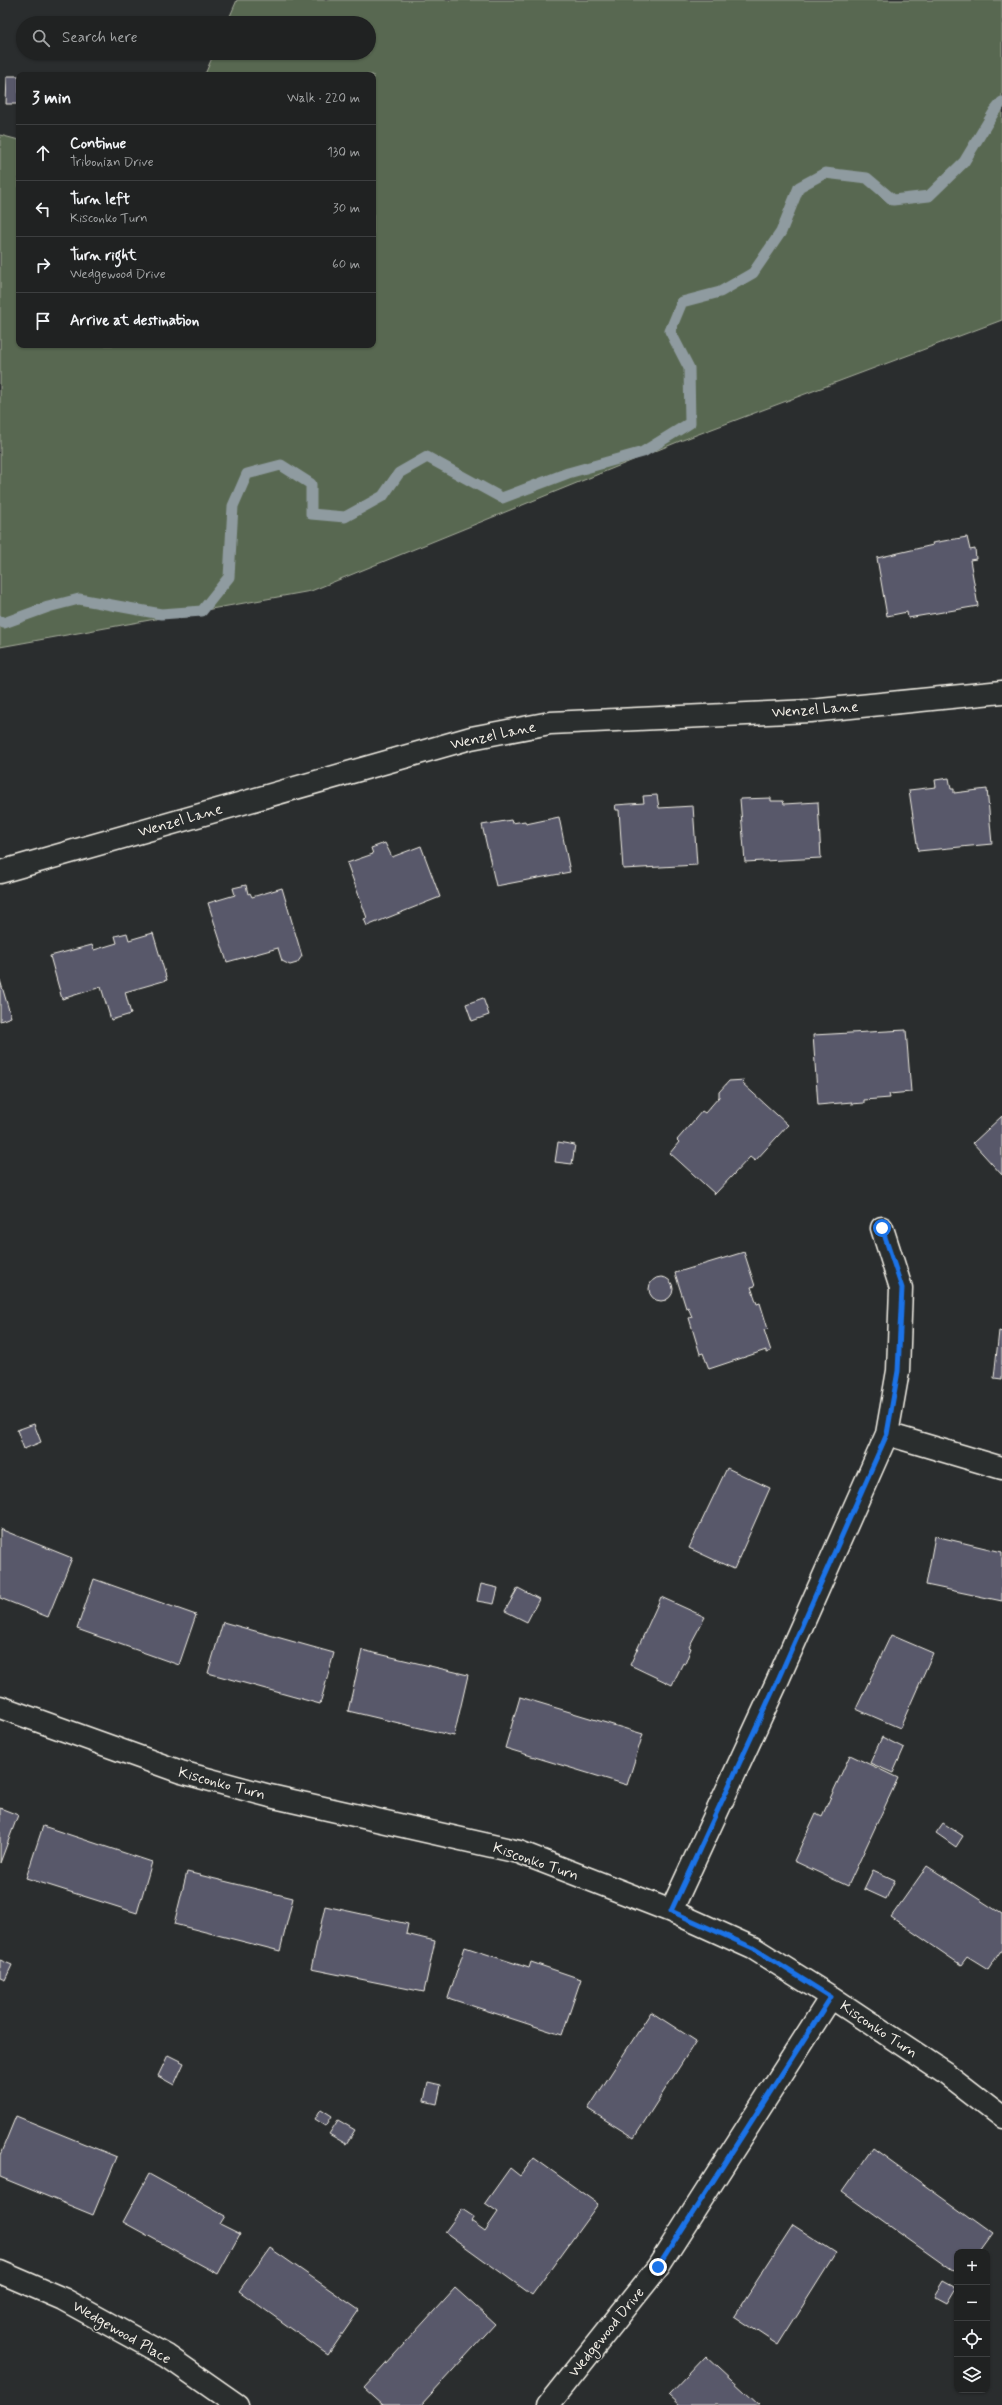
<!DOCTYPE html>
<html lang="en">
<head>
<meta charset="utf-8">
<style>
	:root { --surface:#202222; --page:#282a2a; --text:#f1f3f6; --muted:#a2a4a5; --line:#3d3f40 }
	body { margin:0; font-family:Mynerve,sans-serif; background:var(--page); color:var(--text) }
	.controls { position:absolute; right:12px; bottom:12px; display:grid; overflow:hidden; border-radius:8px; box-shadow:0 1px 3px #0004 }
	.controls button { width:36px; height:36px; display:grid; place-items:center; padding:0; border:0; border-bottom:1px solid var(--line); background:var(--surface); color:var(--text); font:20px sans-serif }
	.stop { position:absolute; width:12px; height:12px; margin:-9px; border:3px solid #1a73e8; border-radius:50%; background:#fff }
	.stop.end { background:#1a73e8; border-color:#fff; box-shadow:0 1px 4px #0008 }
	.list { margin:0; padding:0; list-style:none }
	h2 { display:flex; justify-content:space-between; align-items:center; height:52px; margin:0; padding:0 16px; font-size:17px }
	h2 small { font-size:13px; font-weight:400; color:var(--muted) }
	.list li { display:grid; grid-template-columns:26px 1fr auto; gap:12px; align-items:center; box-sizing:border-box; height:56px; padding:0 16px; border-top:1px solid var(--line) }
	.list b { display:block; font-size:15px; white-space:nowrap }
	.list p { margin:0; font-size:13px; white-space:nowrap; color:var(--muted) }
	.list em { font-size:13px; font-style:normal; color:var(--muted) }
	.icon { flex:none; width:22px; height:22px; fill:none; stroke:currentColor; stroke-width:2; stroke-linecap:round; stroke-linejoin:round }
	.map { position:relative; flex:none; width:1002px; height:2405px; overflow:hidden }
	.search { position:absolute; background:var(--surface); box-shadow:0 1px 3px #0004; left:16px; top:16px; width:360px; height:44px; display:flex; align-items:center; gap:10px; box-sizing:border-box; padding:0 14px; border-radius:22px; color:var(--muted); font-size:15px }
	.panel { position:absolute; background:var(--surface); box-shadow:0 1px 3px #0004; left:16px; top:72px; width:360px; height:276px; border-radius:8px }
	.map>svg:first-child { display:block }
	.green { fill:#596851; stroke:#a6ac9c }
	.lines { fill:none; stroke-linecap:round; stroke-linejoin:round }
	.stream { stroke:#8f9ba0; stroke-width:11 }
	.building { fill:#59596b; stroke:#f4f1e8 }
	.street-casing { stroke:#f4f1e8; stroke-width:25 }
	.street { stroke:#2a2d2e; stroke-width:22 }
	.route { stroke:#1a73e8; stroke-width:5 }
	.labels { text-anchor:middle; stroke-width:3; stroke-linejoin:round; paint-order:stroke }
	.street-label { font-size:15px; fill:#f4f1e8; stroke:#2a2d2e }
</style>
</head>
<body>
<div class="map">
<svg width="1002" height="2405" viewBox="0 0 1002 2405">
	<rect width="100%" height="100%" fill="#2a2d2e"/>
	<filter id="ink" filterUnits="userSpaceOnUse"><feTurbulence type="fractalNoise" baseFrequency=".025" numOctaves="2"/><feDisplacementMap in="SourceGraphic" scale="8" xChannelSelector="R" yChannelSelector="G"/><feConvolveMatrix kernelMatrix="1 2 1 2 8 2 1 2 1" color-interpolation-filters="sRGB"/></filter>
	<g filter="url(#ink)">
		<path class="green" d="M237,0H1002V320L680,441L311,591L0,647V135L19,140V345H373V75H202L206,72L214,53H369V23H227Z"/>
		<g class="lines">
			<path class="stream" d="M0,621L4,623L48,607L79,599L161,614L202,611L229,577L233,506L247,474L281,465L311,484V514L345,517L383,496L399,473L427,457L502,498L568,473L643,452L690,423L689,368L670,331L682,302L720,292L753,273L781,232L799,187L825,173L867,178L893,200L929,196L964,162L994,112L1002,102"/>
		</g>
		<path class="building" d="M7,76H19V104H6Z
			M967,537L970,550L975,549L976,559L970,560L978,606L908,618L907,612L887,616L877,558L933,545L932,543Z
			M949,778L951,789H954V793L987,789L992,844L918,851L909,790L936,787L935,780Z
			M657,795L659,808L693,806L697,865L623,869L619,810H616L615,805L644,803L643,796Z
			M771,798V801H783L784,804L818,802L821,858L745,862L740,799Z
			M559,817L570,872L496,886L482,825L511,820L512,823L525,821L526,824Z
			M385,843L392,857L421,846L440,897L367,926L364,919L367,918L347,863L373,854L371,848Z
			M246,885L248,894L250,893L252,897L282,888L302,956L297,963L290,965L282,961L278,948L227,962L208,903L235,895L233,888Z
			M127,933L129,940L153,933L167,980L125,992L131,1014L111,1020L101,987L62,999L50,956L92,945L94,950L117,943L115,936Z
			M0,980L11,1017L0,1021Z
			M483,998L489,1015L472,1021L466,1004Z
			M906,1030L911,1092L889,1094L890,1098L864,1100V1103L851,1104L852,1102L818,1105L813,1035Z
			M745,1080L742,1083L788,1125L755,1161L750,1157L715,1194L670,1153L679,1142L677,1140L702,1111L705,1113L719,1097V1092L729,1081Z
			M1002,1116V1175L973,1143Z
			M558,1142L575,1145L572,1164L555,1162Z
			M744,1252L755,1286L751,1287L757,1304L760,1303L768,1329L764,1330L771,1351L766,1353V1350L709,1369L703,1353L700,1354L689,1318L692,1317L688,1307L686,1308L675,1273Z
			M649 1289a12 12 0 1 1 24 0a12 12 0 1 1-24 0Z
			M999,1331L1002,1332V1379L994,1378Z
			M34,1424L41,1442L24,1449L17,1430Z
			M727,1468L770,1488L734,1569L689,1548Z
			M0,1529L72,1558L48,1617L0,1598Z
			M935,1536L1002,1552V1601L926,1585Z
			M94,1579L196,1615L179,1665L77,1629Z
			M481,1584L498,1588L494,1604L477,1601Z
			M518,1588L539,1599L527,1622L505,1611Z
			M661,1597L705,1617L689,1647L691,1648L685,1664L683,1663L672,1685L630,1665Z
			M223,1622L334,1653L320,1704L208,1673Z
			M891,1635L933,1653L900,1728L856,1709Z
			M362,1650L468,1675L454,1736L348,1711Z
			M520,1697L643,1734L627,1785L505,1748Z
			M882,1737L904,1748L893,1773L870,1763Z
			M850,1755L898,1778L848,1886L794,1861L816,1813L822,1816Z
			M0,1808L18,1815L0,1863Z
			M943,1823L963,1836L956,1847L936,1833Z
			M43,1826L152,1862L137,1913L26,1878Z
			M927,1866L1002,1914V1949L988,1970L967,1957L961,1965L891,1917Z
			M873,1870L895,1880L886,1899L864,1889Z
			M187,1872L293,1898L280,1951L174,1924Z
			M325,1906L408,1924L406,1934L435,1941L424,1992L311,1969Z
			M465,1947L529,1968L531,1962L581,1979L562,2035L448,1998Z
			M0,1960L12,1965L5,1980L0,1978Z
			M651,2012L696,2041L634,2138L588,2109Z
			M168,2055L184,2063L174,2085L158,2076Z
			M428,2082L441,2085L437,2104L424,2101Z
			M321,2109L332,2116L326,2126L315,2119Z
			M16,2116L117,2157L93,2215L0,2177V2155Z
			M338,2120L355,2130L346,2144L329,2134Z
			M873,2148L992,2234L979,2252H957V2274L842,2192Z
			M534,2158L598,2204L532,2295L445,2232L462,2209L474,2217L471,2221L485,2231L498,2212L485,2203L510,2168L520,2176Z
			M149,2174L225,2216L220,2224L240,2234L218,2274L123,2222Z
			M793,2225L836,2253L778,2345L734,2316Z
			M270,2248L359,2310L328,2355L239,2291Z
			M944,2281L957,2288L948,2303L935,2296Z
			M455,2288L495,2324L421,2405H383L364,2388Z
			M706,2356L759,2405H680L669,2395Z"/>
		<g class="lines">
			<defs>
				<path id="street" d="M0,872L471,738L550,723L810,711L1002,692
					M887,1434L1002,1468
					M0,1707L181,1772L270,1796L519,1852L671,1911L753,1948L831,1997L945,2073L1002,2117
					M671,1911L776,1684L887,1434L898,1371L901,1288L882,1228
					M0,2272L63,2299L167,2356L237,2405
					M548,2405L658,2267L831,1997"/>
			</defs>
			<use href="#street" class="street-casing"/>
			<use href="#street" class="street"/>
		</g>
	</g>
	<g class="lines" filter="url(#ink)">
		<path class="route" d="M658,2267L831,1997L753,1948L671,1911L776,1684L887,1434L898,1371L902,1288L882,1228"/>
	</g>
	<g class="labels">
		<g class="street-label">
			<text transform="translate(815 709) rotate(-4)" y="5">Wenzel Lane</text>
			<text transform="translate(493 735) rotate(-12)" y="5">Wenzel Lane</text>
			<text transform="translate(180 820) rotate(-16)" y="5">Wenzel Lane</text>
			<text transform="translate(222 1783) rotate(15)" y="5">Kisconko Turn</text>
			<text transform="translate(536 1861) rotate(19)" y="5">Kisconko Turn</text>
			<text transform="translate(879 2029) rotate(34)" y="5">Kisconko Turn</text>
			<text transform="translate(122 2332) rotate(30)" y="5">Wedgewood Place</text>
			<text transform="translate(606 2332) rotate(-51)" y="5">Wedgewood Drive</text>
		</g>
	</g>
</svg>
<div class="controls">
<button>+</button>
<button>−</button>
<button><svg class="icon" aria-label="locate" viewBox="0 0 24 24"><circle cx="12" cy="12" r="6"/><path d="M12 2v4M12 18v4M2 12h4M18 12h4"/></svg></button>
<button><svg class="icon" aria-label="layers" viewBox="0 0 24 24"><path d="M12 4l9 5-9 5-9-5zM3 14l9 5 9-5"/></svg></button>
</div>
<div class="stop" style="left:882px;top:1228px"></div>
<div class="stop end" style="left:658px;top:2267px"></div>
<div class="search"><svg class="icon" aria-label="search" viewBox="0 0 24 24"><circle cx="10" cy="10" r="6"/><path d="M15 15l6 6"/></svg>Search here</div>
<section class="panel">
<h2>3 min<small>Walk · 220 m</small></h2>
<ul class="list">
<li><svg class="icon" aria-label="ahead" viewBox="0 0 24 24"><path d="M12 20V5M6 11l6-6 6 6"/></svg><div><b>Continue</b><p>Tribonian Drive</p></div><em>130 m</em></li>
<li><svg class="icon" aria-label="left" viewBox="0 0 24 24"><path d="M17 20v-9H6M10 6l-5 5 5 5"/></svg><div><b>Turn left</b><p>Kisconko Turn</p></div><em>30 m</em></li>
<li><svg class="icon" aria-label="right" viewBox="0 0 24 24"><path d="M7 20v-9h11M14 6l5 5-5 5"/></svg><div><b>Turn right</b><p>Wedgewood Drive</p></div><em>60 m</em></li>
<li><svg class="icon" aria-label="arrive" viewBox="0 0 24 24"><path d="M6 21V4h12l-3 4 3 4H6"/></svg><div><b>Arrive at destination</b></div></li>
</ul>
</section>
</div>
</body>
</html>
